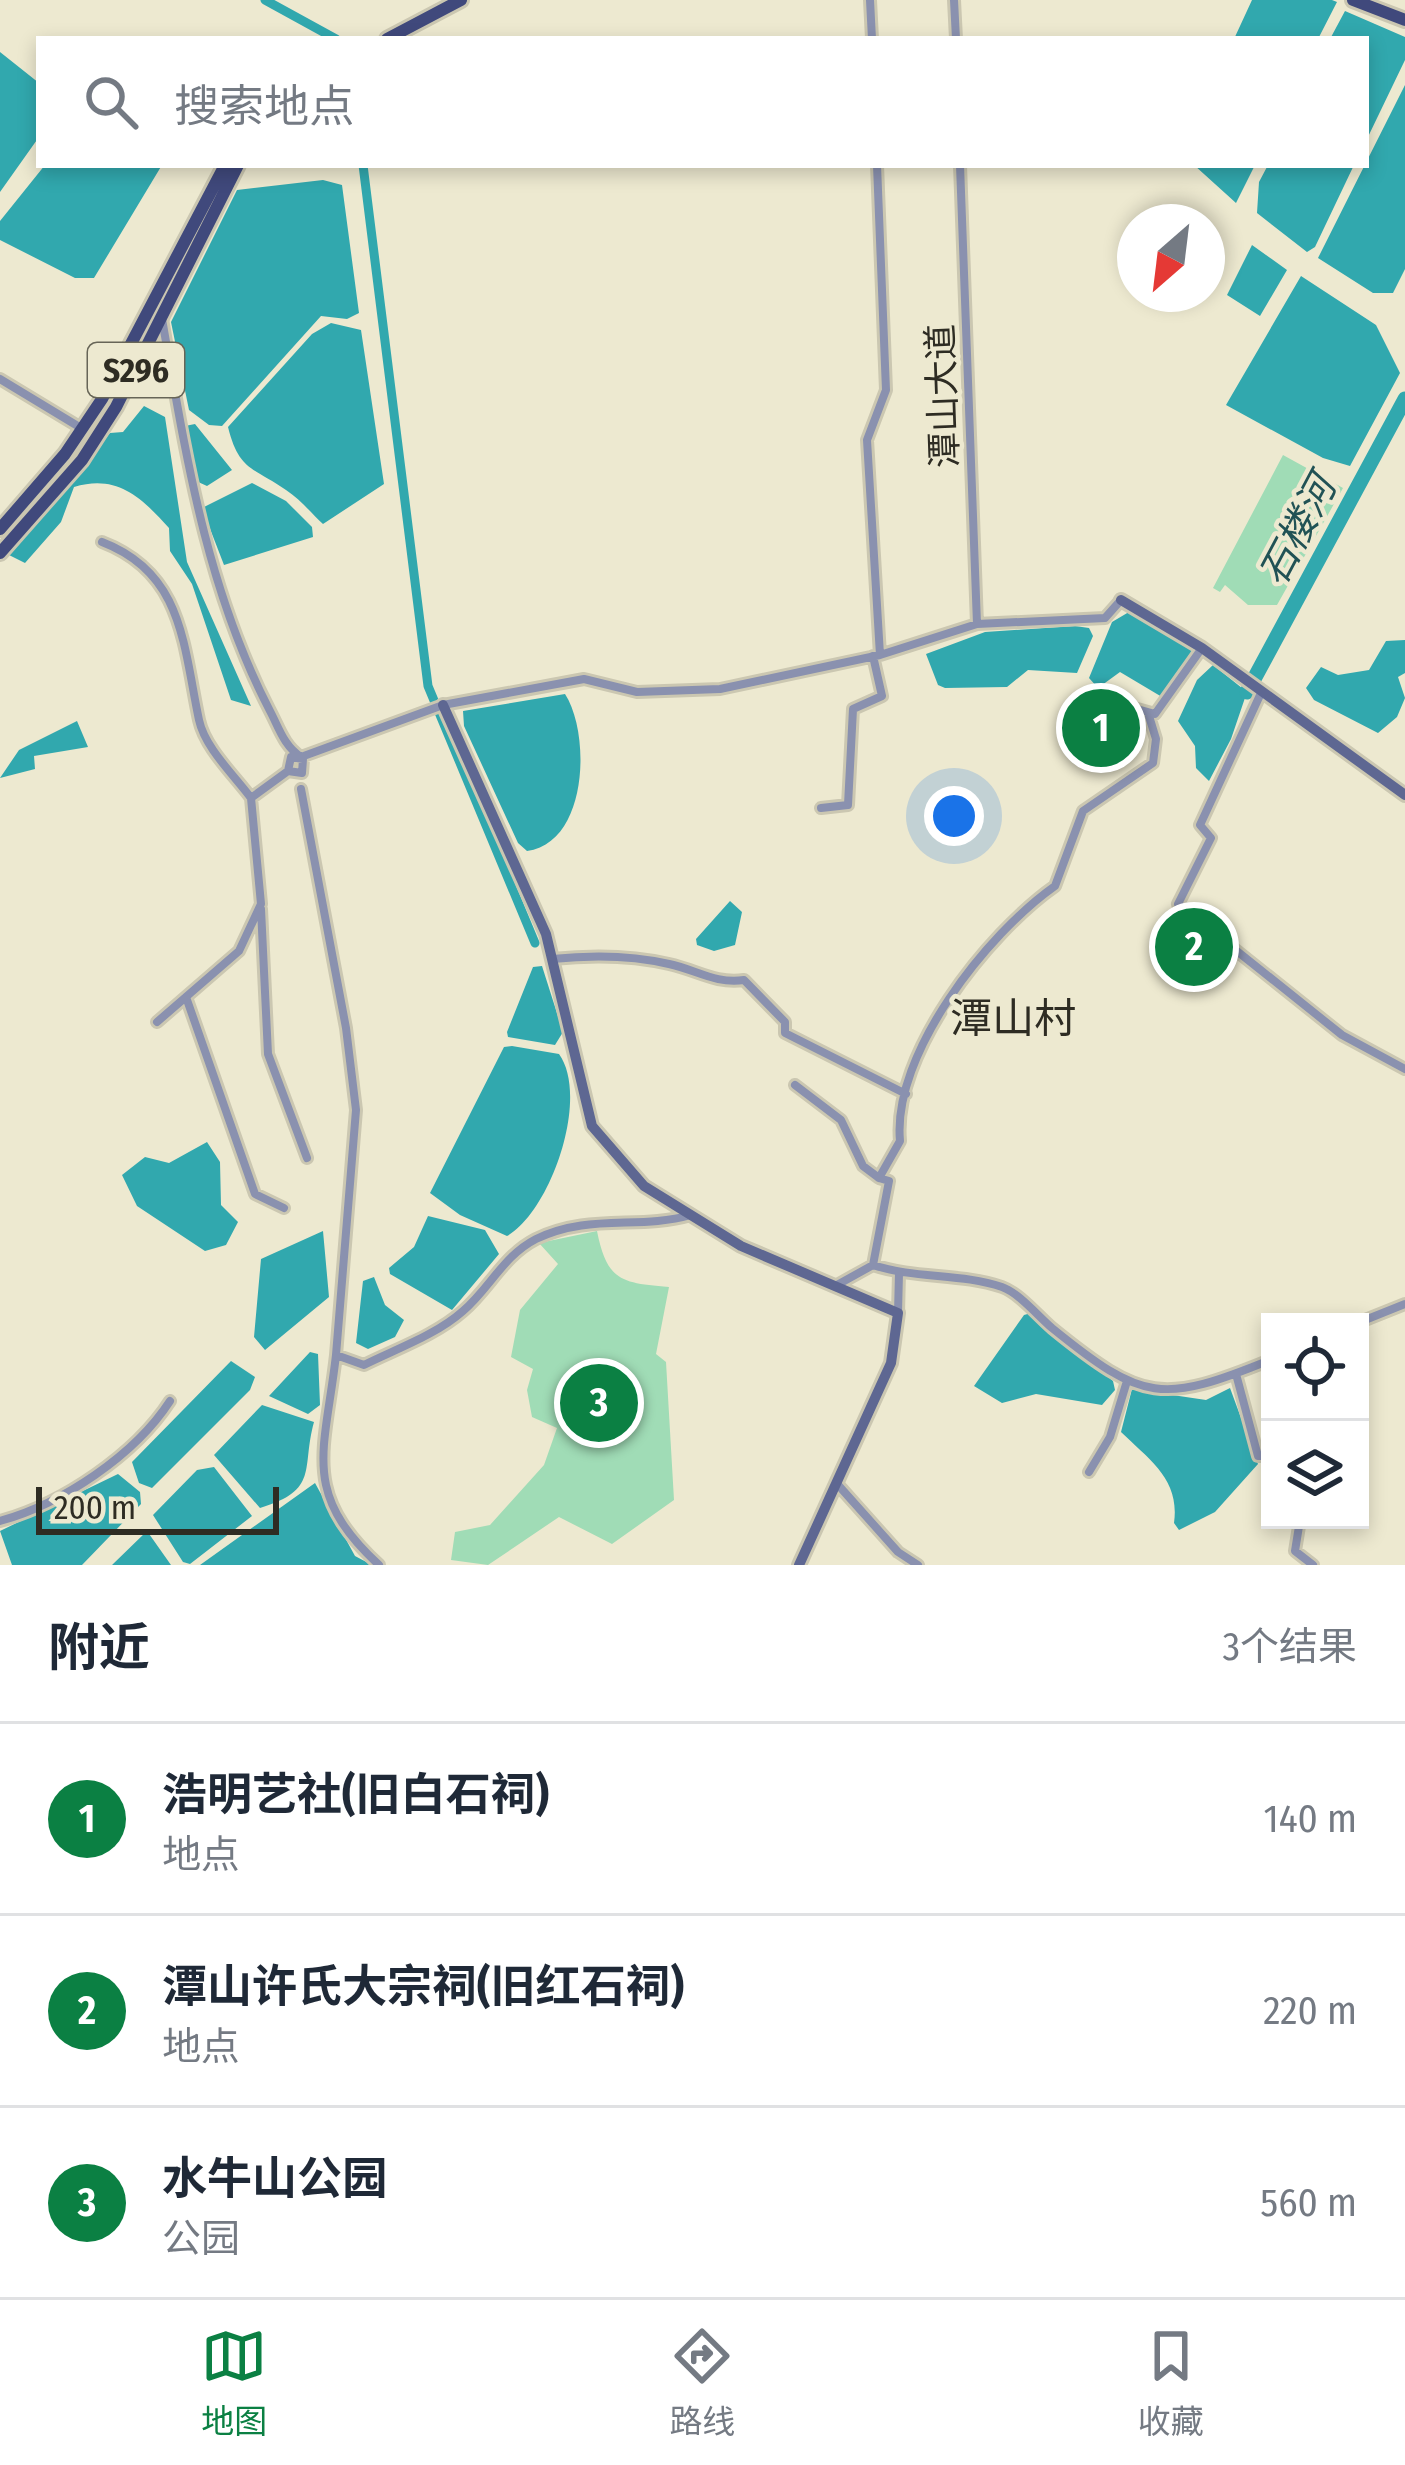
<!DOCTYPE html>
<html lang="zh">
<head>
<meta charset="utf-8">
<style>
	:root { --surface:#fff; --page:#f6f6f7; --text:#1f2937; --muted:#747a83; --line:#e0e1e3; --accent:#0b8043 }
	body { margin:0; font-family:"Fira Sans Condensed","Noto Sans SC",sans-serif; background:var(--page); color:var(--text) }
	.controls { position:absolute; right:36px; bottom:36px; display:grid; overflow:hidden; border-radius:0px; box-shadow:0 6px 18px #0003 }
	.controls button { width:108px; height:108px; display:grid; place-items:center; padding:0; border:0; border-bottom:3px solid var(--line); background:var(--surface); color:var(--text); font:60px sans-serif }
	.compass { position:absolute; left:1117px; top:204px; width:108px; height:108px; border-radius:50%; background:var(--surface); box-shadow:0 6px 18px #0003; rotate:208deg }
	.scale { position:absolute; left:36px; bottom:30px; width:243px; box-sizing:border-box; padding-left:12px; border:6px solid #2e2c23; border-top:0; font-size:33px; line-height:42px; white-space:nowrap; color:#2e2c23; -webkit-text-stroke:9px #ede9d0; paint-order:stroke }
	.you { position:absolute; left:954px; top:816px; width:42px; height:42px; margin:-30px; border:9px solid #fff; border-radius:50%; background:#1a73e8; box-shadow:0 0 0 18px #1a73e833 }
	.badge { display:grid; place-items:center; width:78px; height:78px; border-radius:50%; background:var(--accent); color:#fff; font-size:39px; font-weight:700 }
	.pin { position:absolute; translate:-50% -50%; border:6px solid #fff; box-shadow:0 3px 12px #0006 }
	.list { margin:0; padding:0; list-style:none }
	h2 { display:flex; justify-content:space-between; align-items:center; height:156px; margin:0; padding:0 48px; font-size:51px }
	h2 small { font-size:39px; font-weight:400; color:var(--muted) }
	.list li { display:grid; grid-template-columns:78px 1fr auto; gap:36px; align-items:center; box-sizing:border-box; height:192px; padding:0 48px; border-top:3px solid var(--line) }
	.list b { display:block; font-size:45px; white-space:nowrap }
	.list p { margin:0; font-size:39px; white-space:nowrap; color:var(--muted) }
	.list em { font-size:39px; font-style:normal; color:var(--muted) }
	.icon { flex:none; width:66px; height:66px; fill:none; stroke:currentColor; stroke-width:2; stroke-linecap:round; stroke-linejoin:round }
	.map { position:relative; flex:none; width:1405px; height:1565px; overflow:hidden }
	.search { position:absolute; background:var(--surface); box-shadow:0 6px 18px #0003; left:36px; right:36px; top:36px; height:132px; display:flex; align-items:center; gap:30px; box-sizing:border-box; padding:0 42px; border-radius:0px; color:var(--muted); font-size:45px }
	.sheet { height:732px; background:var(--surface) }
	nav { display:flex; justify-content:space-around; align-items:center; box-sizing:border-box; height:168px; border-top:3px solid var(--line); background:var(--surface); font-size:33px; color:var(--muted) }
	nav a { display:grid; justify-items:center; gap:6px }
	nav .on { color:var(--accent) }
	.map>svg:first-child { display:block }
	.green { fill:#a0dcb6 }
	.water { fill:#31a8ae }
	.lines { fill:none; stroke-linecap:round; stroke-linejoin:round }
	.canal { stroke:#31a8ae; stroke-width:9 }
	.river { stroke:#31a8ae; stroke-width:15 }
	.street-casing { stroke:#cbc7b1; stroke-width:14 }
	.secondary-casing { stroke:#cbc7b1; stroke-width:16 }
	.primary-casing { stroke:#cbc7b1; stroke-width:18 }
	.street { stroke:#8a91af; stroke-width:8 }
	.secondary { stroke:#5e6792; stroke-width:10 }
	.primary { stroke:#40497c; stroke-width:12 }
	.labels { text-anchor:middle; stroke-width:9; stroke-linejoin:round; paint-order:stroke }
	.shield { fill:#ede9d0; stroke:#676557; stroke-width:3 }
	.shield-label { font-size:33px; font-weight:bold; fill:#2e2c23 }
	.street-label { font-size:36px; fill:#2e2c23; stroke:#ede9d0 }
	.water-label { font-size:39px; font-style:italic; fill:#215255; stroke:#ede9d0 }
	.quarter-label { font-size:42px; fill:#2e2c23; stroke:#ede9d0 }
</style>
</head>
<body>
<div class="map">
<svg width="1405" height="1565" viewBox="0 0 1405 1565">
	<rect width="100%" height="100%" fill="#ede9d0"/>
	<path class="green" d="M1283,455L1343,488L1277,605H1248L1225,585L1220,592L1213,588Z
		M597,1231C607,1281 621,1283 669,1287L656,1354L666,1362L674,1500L612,1544L559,1517L488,1565L451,1560L455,1532L490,1525L544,1465L557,1428L532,1417L527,1390L533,1369L511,1357L520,1310L558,1264L539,1243Z"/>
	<path class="water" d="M1252,0H1332L1337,2L1318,39H1234Z
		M1345,11L1405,37V60L1366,141V39H1330Z
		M0,52L39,83V137L0,192Z
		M1405,85V269L1393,293H1373L1318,258Z
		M45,165H162L94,278H75L0,240V221Z
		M1194,165H1255L1236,203Z
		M1268,165H1354L1315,247L1307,252L1257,213L1259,182Z
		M323,180L342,185L359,313L347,319L321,316L222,426L209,425L189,410L171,322L237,190Z
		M1252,245L1287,270L1260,316L1227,295Z
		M1301,276L1376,325L1400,373L1350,466L1323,458L1226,405Z
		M331,323L361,330L384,484L323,524C311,513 300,499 286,490C253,467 239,471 228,427L312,334Z
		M144,406L165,417L187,562L251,706L231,700L192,584L170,551L169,528C141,497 117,474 74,487L61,522L25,563L7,554L110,433L123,432Z
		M195,424L232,470L207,486L196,481L186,432L185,426Z
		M252,483L286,501L312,527L313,537L224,565L202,508Z
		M1134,609L1195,647L1162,697L1120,672L1098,688L1089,678L1112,622Z
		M1075,626L1089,628L1093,636L1077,673L1028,670L1007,687L945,688L938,685L926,654L985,632Z
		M1405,640V673L1398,677L1405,698L1397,717L1378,733L1314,700L1306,688L1321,667L1338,675L1369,670L1386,641Z
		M1213,665L1247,692L1231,739L1209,781L1196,768L1195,746L1178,721L1197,680Z
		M565,694C591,734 588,843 527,851L518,843L464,726L463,711Z
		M77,721L88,747L34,756L35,769L0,778L19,750Z
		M730,901L742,912L735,945L714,951L697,945L696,939Z
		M542,966L563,1032L555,1045L508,1037L507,1032L533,967Z
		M512,1046L559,1054C590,1097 551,1211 507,1236L460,1215L430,1193L504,1047Z
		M207,1142L220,1162L221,1205L238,1222L226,1245L205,1251L137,1206L122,1175L145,1157L169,1163Z
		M428,1216L485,1230L499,1254L452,1310L390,1274L389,1268L414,1247Z
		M323,1231L329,1297L265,1350L254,1337L261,1259Z
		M374,1277L385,1305L404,1320L395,1337L368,1349L356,1343L363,1281Z
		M1031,1313L1113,1381L1115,1390L1102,1405L1036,1394L1002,1403L974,1386L1024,1315Z
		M310,1352L318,1354L320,1405L308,1414L269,1396Z
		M231,1361L255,1377L250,1390L152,1488L139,1483L132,1462Z
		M1230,1388L1258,1464L1215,1512L1179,1530L1174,1523C1180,1480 1151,1461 1121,1432L1132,1389L1206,1400Z
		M262,1405L314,1422C301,1469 320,1490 260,1508L214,1455Z
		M214,1467L252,1516L190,1564L183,1562L153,1515L197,1470Z
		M118,1474L140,1492L141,1504L82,1565H12L0,1531Z
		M315,1483L355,1556L372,1565H200Z
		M147,1531L171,1565H112Z"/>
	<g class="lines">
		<path class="canal" d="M265,0L336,39
			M363,165L428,686L535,943"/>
		<path class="river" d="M1247,692L1405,399"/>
		<defs>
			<path id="street" d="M870,0L872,39
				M954,0L956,39
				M877,165L886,390L867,440L880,655
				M960,165L977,624
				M162,319C186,455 206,588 270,711C279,728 284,746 301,757L443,705L584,679L637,692L720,689L880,655L977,624L1105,618L1121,600
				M0,379L81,428
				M102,542C183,573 183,644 199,720C205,748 234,775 251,798L288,771L291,757L303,759L302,773L288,771
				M1109,692L1123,705L1155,714L1202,648
				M1261,693L1200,825L1211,838L1178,904L1342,1035L1405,1069
				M301,789L346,1028L356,1110L336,1355
				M821,808L848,805L853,709L882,696L873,656
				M261,909L268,1054L307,1158
				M552,959C590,955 631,955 669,964C697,970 715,984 744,980L785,1022V1033L906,1094
				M186,997L255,1194L284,1208
				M157,1022L239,951L261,904L251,798
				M795,1085L841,1120L863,1166L879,1178
				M873,1265L889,1181L879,1178L900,1141C892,1054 987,934 1055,886L1083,811L1153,763L1156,739L1149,716
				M837,1285L873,1265C915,1279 961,1273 1002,1287C1019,1293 1038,1316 1052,1328C1143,1402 1162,1404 1270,1360
				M898,1313L899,1273
				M1360,1322L1405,1304
				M1236,1374L1258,1456H1270
				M1089,1472L1110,1437L1127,1381
				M839,1486L898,1552L918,1565
				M1300,1520L1295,1551L1313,1565
				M0,1521C62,1504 135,1455 170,1401
				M379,1565C300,1492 325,1452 336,1355L364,1365C396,1349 436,1335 463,1311C490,1288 503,1256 536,1239C590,1213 638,1230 691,1215"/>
			<path id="secondary" d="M1121,600L1202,648L1405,795
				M443,705L546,934L592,1126L644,1186L741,1246L898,1313L891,1363L799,1565"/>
			<path id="primary" d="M1353,0L1405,20
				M387,39L461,0
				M0,529L65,454L102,399L225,165
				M0,553L82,460L116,407L238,165"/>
		</defs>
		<use href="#street" class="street-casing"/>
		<use href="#secondary" class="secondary-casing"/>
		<use href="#primary" class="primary-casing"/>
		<use href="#street" class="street"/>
		<use href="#secondary" class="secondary"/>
		<use href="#primary" class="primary"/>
	</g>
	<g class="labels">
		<rect class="shield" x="88" y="343" width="96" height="54" rx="9"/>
		<g class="shield-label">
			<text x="136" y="382">S296</text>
		</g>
		<g class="street-label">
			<text transform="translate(942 396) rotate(-92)" y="13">潭山大道</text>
		</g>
		<g class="water-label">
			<text transform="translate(1297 530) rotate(-62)" y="14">石楼河</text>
		</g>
		<g class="quarter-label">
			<text x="1013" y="1033">潭山村</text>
		</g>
	</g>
</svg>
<div class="controls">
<button><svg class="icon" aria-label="locate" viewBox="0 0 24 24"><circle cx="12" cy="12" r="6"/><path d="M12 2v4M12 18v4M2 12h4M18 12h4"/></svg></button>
<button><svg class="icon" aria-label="layers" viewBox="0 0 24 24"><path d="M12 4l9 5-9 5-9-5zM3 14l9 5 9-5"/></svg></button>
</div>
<svg class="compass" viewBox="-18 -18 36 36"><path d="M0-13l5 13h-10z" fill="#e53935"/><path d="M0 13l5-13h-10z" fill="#747a83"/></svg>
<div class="scale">200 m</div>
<div class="you"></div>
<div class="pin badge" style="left:1101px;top:728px">1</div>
<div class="pin badge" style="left:1194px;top:947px">2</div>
<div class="pin badge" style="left:599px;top:1403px">3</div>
<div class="search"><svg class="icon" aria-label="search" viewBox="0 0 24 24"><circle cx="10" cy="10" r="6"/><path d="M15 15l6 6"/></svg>搜索地点</div>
</div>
<section class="sheet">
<h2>附近<small>3个结果</small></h2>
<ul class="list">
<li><span class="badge">1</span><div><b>浩明艺社(旧白石祠)</b><p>地点</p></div><em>140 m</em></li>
<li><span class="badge">2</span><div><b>潭山许氏大宗祠(旧红石祠)</b><p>地点</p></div><em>220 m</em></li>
<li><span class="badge">3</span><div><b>水牛山公园</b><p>公园</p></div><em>560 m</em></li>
</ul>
</section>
<nav>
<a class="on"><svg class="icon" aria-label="map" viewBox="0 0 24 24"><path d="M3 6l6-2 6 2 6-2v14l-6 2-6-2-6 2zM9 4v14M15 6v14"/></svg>地图</a>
<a><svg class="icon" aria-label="directions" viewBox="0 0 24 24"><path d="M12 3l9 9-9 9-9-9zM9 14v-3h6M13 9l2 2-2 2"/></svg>路线</a>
<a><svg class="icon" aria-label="saved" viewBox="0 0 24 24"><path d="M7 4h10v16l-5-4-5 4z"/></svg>收藏</a>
</nav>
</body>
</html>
